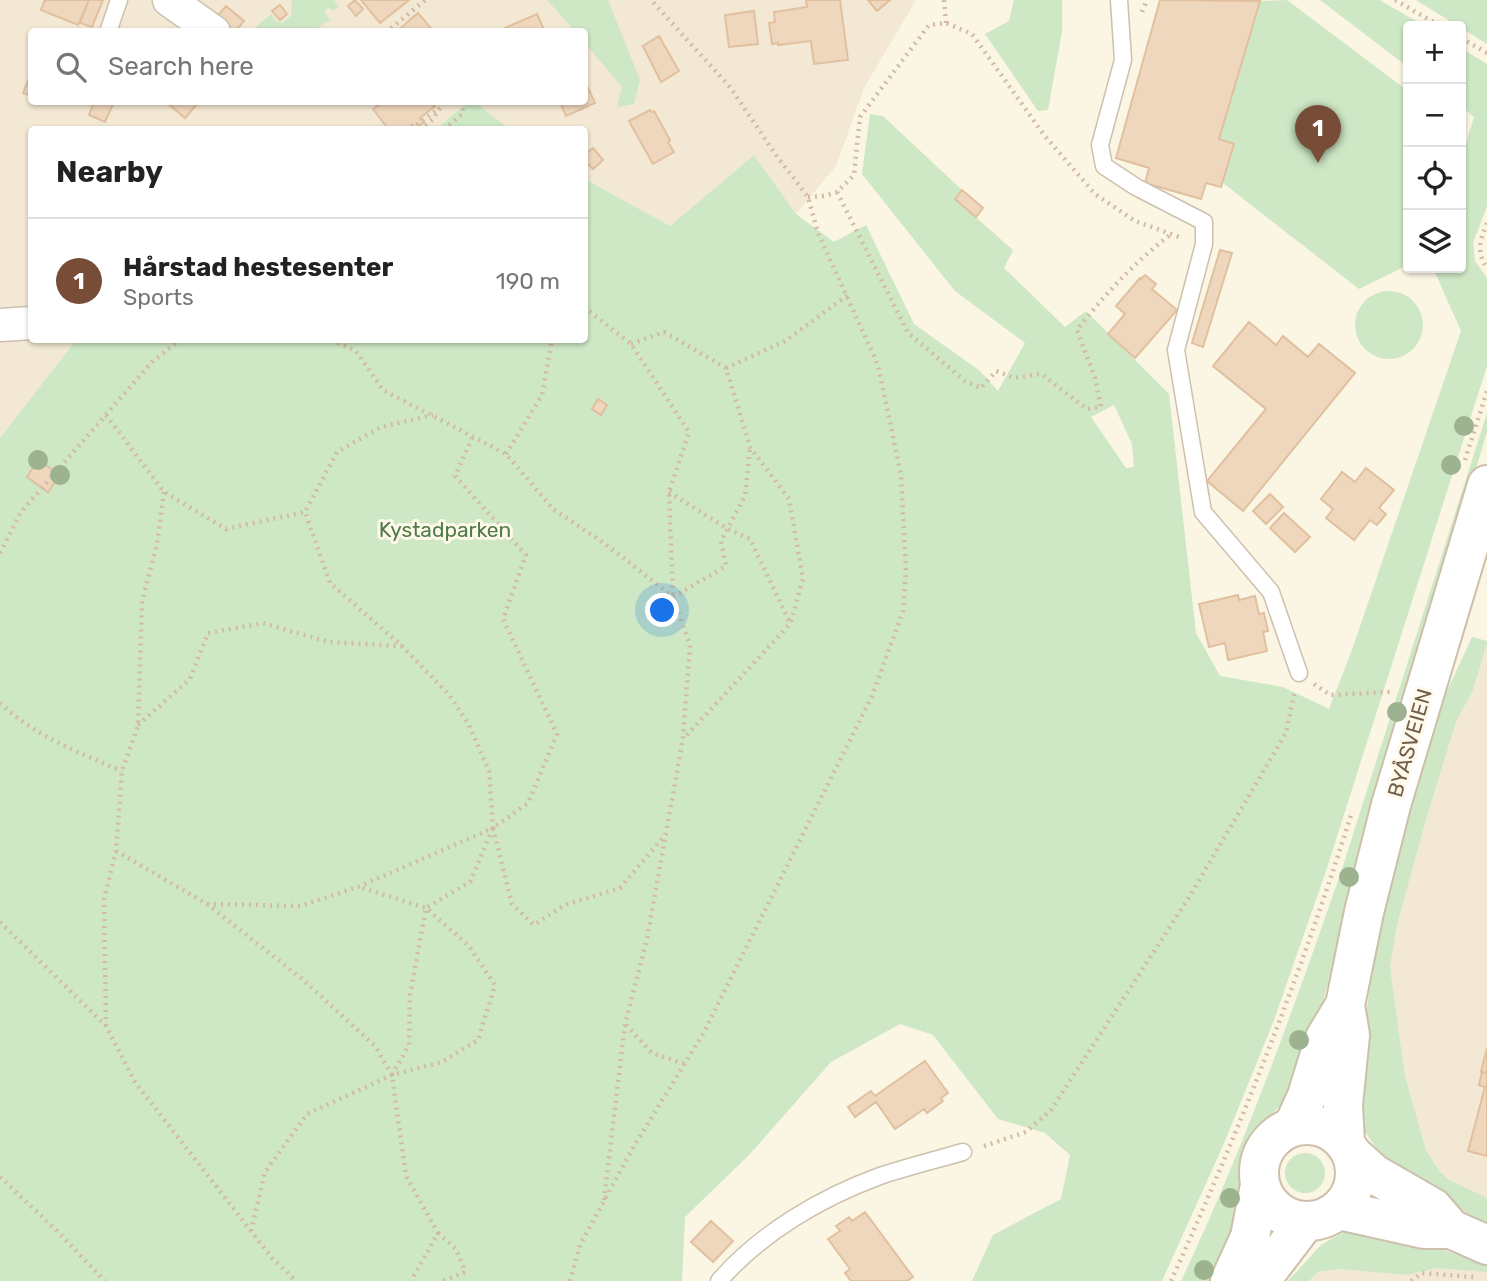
<!DOCTYPE html>
<html lang="en">
<head>
<meta charset="utf-8">
<style>
	:root { --surface:#fff; --page:#f2f2f2; --text:#222; --muted:#767676; --line:#e0e0e0; --accent:#774d37 }
	body { margin:0; font-family:Rubik,sans-serif; background:var(--page); color:var(--text) }
	.controls { position:absolute; right:21px; top:21px; display:grid; overflow:hidden; border-radius:7px; box-shadow:0 2px 5px #0004 }
	.controls button { width:63px; height:63px; display:grid; place-items:center; padding:0; border:0; border-bottom:2px solid var(--line); background:var(--surface); color:var(--text); font:35px sans-serif }
	.you { position:absolute; left:663px; top:611px; width:24px; height:24px; margin:-18px; border:5px solid #fff; border-radius:50%; background:#1a73e8; box-shadow:0 0 0 10px #1a73e833 }
	.badge { display:grid; place-items:center; width:46px; height:46px; border-radius:50%; background:var(--accent); color:#fff; font-size:23px; font-weight:700 }
	.pin { position:absolute; translate:-50% -58px; filter:drop-shadow(0 2px 4px #0008) }
	.pin::after { content:''; position:absolute; top:37px; width:24px; height:21px; background:inherit; clip-path:polygon(0 0,100% 0,50% 100%) }
	.list { margin:0; padding:0; list-style:none }
	h2 { display:flex; justify-content:space-between; align-items:center; height:91px; margin:0; padding:0 28px; font-size:30px }
	h2 small { font-size:23px; font-weight:400; color:var(--muted) }
	.list li { display:grid; grid-template-columns:46px 1fr auto; gap:21px; align-items:center; box-sizing:border-box; height:126px; padding:0 28px; border-top:2px solid var(--line) }
	.list b { display:block; font-size:26px; white-space:nowrap }
	.list p { margin:0; font-size:23px; white-space:nowrap; color:var(--muted) }
	.list em { font-size:23px; font-style:normal; color:var(--muted) }
	.icon { flex:none; width:38px; height:38px; fill:none; stroke:currentColor; stroke-width:2; stroke-linecap:round; stroke-linejoin:round }
	.map { position:relative; flex:none; width:1487px; height:1281px; overflow:hidden }
	.search { position:absolute; background:var(--surface); box-shadow:0 2px 5px #0004; left:28px; top:28px; width:560px; height:77px; display:flex; align-items:center; gap:18px; box-sizing:border-box; padding:0 24px; border-radius:7px; color:var(--muted); font-size:26px }
	.panel { position:absolute; background:var(--surface); box-shadow:0 2px 5px #0004; left:28px; top:126px; width:560px; height:217px; border-radius:7px }
	.map>svg:first-child { display:block }
	.residential { fill:#f2e8d3 }
	.green { fill:#cee7c4; fill-rule:evenodd }
	.building { fill:#efd7be; stroke:#e0c09f; stroke-width:2 }
	.lines { fill:none; stroke-linecap:round; stroke-linejoin:round }
	.service-casing { stroke:#cec0ae; stroke-width:19 }
	.minor-casing { stroke:#cec0ae; stroke-width:35 }
	.tertiary-casing { stroke:#cec0ae; stroke-width:42 }
	.secondary-casing { stroke:#cebfa9; stroke-width:42 }
	.path { stroke:#d3bba1; stroke-width:4.5; stroke-dasharray:2 5; stroke-linecap:butt }
	.service { stroke:#fff; stroke-width:16 }
	.minor { stroke:#fff; stroke-width:32 }
	.tertiary { stroke:#fff; stroke-width:38 }
	.secondary { stroke:#fff; stroke-width:38 }
	.tree { fill:#9db28e }
	.labels { text-anchor:middle; stroke-width:6; stroke-linejoin:round; paint-order:stroke }
	.park-label { font-size:21px; fill:#507c47; stroke:#fef9ea }
	.street-label { font-size:21px; fill:#725e4b; stroke:#fef9ea }
</style>
</head>
<body>
<div class="map">
<svg width="1487" height="1281" viewBox="0 0 1487 1281">
	<rect width="100%" height="100%" fill="#fbf5e4"/>
	<path class="residential" d="M0,0H916L864,88L836,166L796,214L754,155L670,226L585,179L584,130L509,129L475,102H584V32H32V102H468L436,129L32,130V340H76L0,438Z
		M1487,644V1281H1309L1318,1272L1340,1269L1407,1275L1440,1172L1426,1150L1405,1076L1390,967L1397,925L1425,823L1456,722L1473,690Z"/>
	<path class="green" d="M292,0H334L339,7L333,11L329,8L324,10L330,20L318,27L327,31H251L271,14L276,21L282,23L291,16Z
		M547,0H608L640,80L634,104L617,107L622,87L585,43L584,32L575,31Z
		M1014,0H1062V32L1048,110L1038,111L985,34L1009,21Z
		M1287,0L1408,91V265L1359,289L1223,183L1234,144L1219,139L1260,1Z
		M1320,0H1379L1425,26H1408V67Z
		M1416,0H1487V44Z
		M1461,48L1487,64V206L1473,243L1475,261L1487,278V366L1326,871L1274,1020L1225,1141L1162,1281H972L993,1235L1061,1199L1070,1155L1045,1133L998,1119L933,1035L900,1024L831,1062L749,1155L685,1217L682,1281H0V438L76,340H584L585,179L670,226L754,155L796,214L834,242L866,225L914,324L980,371L998,391L1025,343L955,291L862,174L870,114L883,116L962,190L955,199L1013,250L1004,268L1065,327L1086,311L1169,394L1196,633L1220,676L1283,687L1329,709L1353,647L1461,331L1433,268H1461V161L1474,117L1461,106ZM1114,405L1132,444L1134,467L1126,468L1091,417Z
		M468,102H475L509,129H436Z
		M1355 325a34 34 0 1 1 68 0a34 34 0 1 1-68 0Z
		M1487,413V432L1366,832L1318,1021L1287,1100L1253,1130L1241,1157L1238,1222L1217,1281H1181C1244,1148 1294,1008 1342,869Z
		M1472,637L1487,641V644L1473,690L1456,722L1425,823L1397,925L1390,967L1405,1076L1426,1150L1440,1172L1449,1180L1487,1198V1225L1412,1178L1381,1155L1361,1126L1358,1081L1375,943L1392,866L1436,715Z
		M1285 1173a20 20 0 1 1 40 0a20 20 0 1 1-40 0Z
		M1345,1231L1429,1245L1487,1266V1272L1437,1268L1407,1275L1339,1269L1318,1272L1309,1281H1288L1321,1245Z"/>
	<path class="building" d="M45,0H89L78,25L41,10Z
		M89,0H103L92,27L80,23Z
		M355,0L363,9L356,16L348,6Z
		M361,0H409L380,23Z
		M806,0H840L848,60L814,64L811,41L778,45V43L772,44L769,23L775,22L774,12L807,7Z
		M868,0H890L877,11Z
		M1160,0L1260,1L1219,139L1234,144L1221,187L1206,183L1201,199L1145,183L1149,168L1116,158Z
		M280,5L287,14L280,20L272,11Z
		M226,6L244,21L235,32L216,18Z
		M754,11L758,44L729,47L725,15Z
		M418,13L434,32H396Z
		M537,14L545,32H506L505,28Z
		M659,36L679,71L661,82L643,46Z
		M32,71V96L23,93Z
		M584,79L595,103L566,116L560,102H584Z
		M94,102H114L105,122L89,115Z
		M166,102H199L185,118Z
		M383,102H431L435,106L420,118L424,122L415,130H389L373,109Z
		M650,110L652,112L654,111L670,140L668,142L674,152L653,164L629,121Z
		M593,148L603,160L593,169L584,160V155Z
		M962,190L983,208L976,217L955,199Z
		M1220,250L1232,253L1203,347L1192,343Z
		M1145,275L1156,284L1152,289L1177,310L1135,358L1108,334L1125,314L1116,306L1140,278L1141,279Z
		M1249,322L1276,345L1283,336L1308,357L1319,344L1355,373L1243,511L1207,481L1266,409L1213,366Z
		M598,399L607,405L601,415L592,409Z
		M38,460L60,475L48,492L27,477Z
		M1366,468L1394,490L1379,508L1386,514L1377,525L1370,520L1354,540L1326,518L1333,509L1321,499L1342,472L1355,482Z
		M1270,494L1283,507L1266,524L1253,511Z
		M1284,513L1310,537L1295,552L1270,528Z
		M1238,595L1239,600L1255,596L1259,614L1264,613L1268,631L1263,632L1267,651L1228,660L1225,643L1209,647L1199,604Z
		M1487,1048V1073L1481,1072Z
		M925,1061L948,1093L941,1098L943,1101L927,1113L924,1109L895,1129L876,1102L855,1117L848,1107L871,1091L875,1096Z
		M1482,1072L1487,1073V1156L1468,1151L1485,1087L1479,1085Z
		M865,1212L913,1277L907,1281H851L845,1273L850,1269L828,1239L840,1231L836,1226L849,1217L852,1221Z
		M711,1221L733,1241L713,1262L691,1242Z"/>
	<g class="lines">
		<defs>
			<path id="service" d="M1119,0L1123,60L1100,145L1104,166L1136,187L1204,222V244L1176,350L1203,512L1271,592L1299,673
				M108,32L119,0
				M719,1281C761,1233 820,1198 880,1176C907,1167 935,1160 963,1152"/>
			<path id="minor" d="M169,0L214,32
				M0,325L32,323"/>
			<path id="tertiary" d="M1352,1154L1374,1174L1433,1208L1451,1229
				M1339,1210L1424,1229H1451L1487,1245"/>
			<path id="secondary" d="M1259 1173a48 48 0 1 1 96 0a48 48 0 1 1-96 0Z
				M1293,1127L1307,1096L1325,1038L1345,1005
				M1345,1142L1343,1105L1350,1035L1345,1005L1364,912L1391,805L1487,485
				M1230,1281L1250,1237L1260,1185
				M1260,1281L1305,1222"/>
		</defs>
		<use href="#service" class="service-casing"/>
		<use href="#minor" class="minor-casing"/>
		<use href="#tertiary" class="tertiary-casing"/>
		<use href="#secondary" class="secondary-casing"/>
		<path class="path" d="M944,0L946,23
			M1395,0L1440,26
			M1142,12L1147,0
			M385,32L389,30L425,0
			M1461,38L1487,53
			M411,125L414,127L438,109
			M420,130L433,119L440,108L435,102
			M444,130L463,113V102
			M837,192L908,333L965,381L981,388L996,371L1014,378L1041,374L1087,409L1101,407L1095,378L1077,330C1104,295 1135,262 1170,235
			M808,197L825,196L837,192L854,175L860,117L929,25L946,23L972,34L1044,135L1095,194L1135,221L1182,238
			M1487,223C1480,240 1476,252 1487,268
			M584,307L631,344L689,432L669,492L673,597L690,645L683,738L647,939L625,1024L604,1200
			M331,340L356,351L383,390L506,454L553,509L604,543L672,596
			M631,344L664,332L726,368L750,447L789,499L803,579L790,624L685,737
			M726,368L785,341L848,295
			M106,415L164,492L226,529L305,512L337,452L381,427L433,415
			M506,454L542,395L552,340
			M1465,460L1487,391
			M669,492L728,529L750,539L790,623
			M0,553L21,512L152,362L180,340
			M673,597L726,566L721,541L745,496L750,447
			M1314,684L1330,695L1390,692
			M0,703C37,737 77,752 122,771
			M138,725L190,679L208,633L263,623L328,642L402,646
			M493,828L512,904L534,925L565,905L620,888L666,834
			M116,851L207,904L301,978L375,1046L392,1075L406,1176L438,1233L411,1281
			M207,904L300,906L358,887L493,828L489,771L469,725L450,696L402,646L330,583L305,512
			M0,922L106,1026L135,1082L272,1258L296,1281
			M626,1025L652,1053L685,1064
			M106,1026L104,899L116,851L122,771L138,726L142,601L157,544L164,492
			M392,1075L409,1045L410,995L426,908L470,882L493,828L528,803L557,734L503,619L526,555L455,476L473,436
			M984,1146L1026,1132L1051,1110L1188,899L1286,733L1294,694
			M0,1177L56,1230L105,1281
			M251,1231L265,1172L307,1114L392,1075L442,1062L478,1040L495,985L469,946L426,908L359,887
			M438,1233L456,1249L465,1272L443,1281
			M570,1281L580,1245L634,1146L703,1034L872,696L903,611L906,571L901,475L878,365L818,233L808,197L776,155L730,87L651,0
			M1171,1281C1240,1129 1301,974 1351,815
			M1411,1281L1422,1273L1474,1277"/>
		<use href="#service" class="service"/>
		<use href="#minor" class="minor"/>
		<use href="#tertiary" class="tertiary"/>
		<use href="#secondary" class="secondary"/>
	</g>
	<g class="tree">
		<circle cx="1464" cy="426" r="10"/>
		<circle cx="38" cy="460" r="10"/>
		<circle cx="1451" cy="465" r="10"/>
		<circle cx="60" cy="475" r="10"/>
		<circle cx="1397" cy="712" r="10"/>
		<circle cx="1349" cy="877" r="10"/>
		<circle cx="1299" cy="1040" r="10"/>
		<circle cx="1230" cy="1198" r="10"/>
		<circle cx="1204" cy="1270" r="10"/>
	</g>
	<g class="labels">
		<g class="park-label">
			<text x="445" y="537">Kystadparken</text>
		</g>
		<g class="street-label">
			<text transform="translate(1410 743) rotate(-74)" y="7">BYÅSVEIEN</text>
		</g>
	</g>
</svg>
<div class="controls">
<button>+</button>
<button>−</button>
<button><svg class="icon" aria-label="locate" viewBox="0 0 24 24"><circle cx="12" cy="12" r="6"/><path d="M12 2v4M12 18v4M2 12h4M18 12h4"/></svg></button>
<button><svg class="icon" aria-label="layers" viewBox="0 0 24 24"><path d="M12 4l9 5-9 5-9-5zM3 14l9 5 9-5"/></svg></button>
</div>
<div class="you"></div>
<div class="pin badge" style="left:1318px;top:163px">1</div>
<div class="search"><svg class="icon" aria-label="search" viewBox="0 0 24 24"><circle cx="10" cy="10" r="6"/><path d="M15 15l6 6"/></svg>Search here</div>
<section class="panel">
<h2>Nearby<small></small></h2>
<ul class="list">
<li><span class="badge">1</span><div><b>Hårstad hestesenter</b><p>Sports</p></div><em>190 m</em></li>
</ul>
</section>
</div>
</body>
</html>
